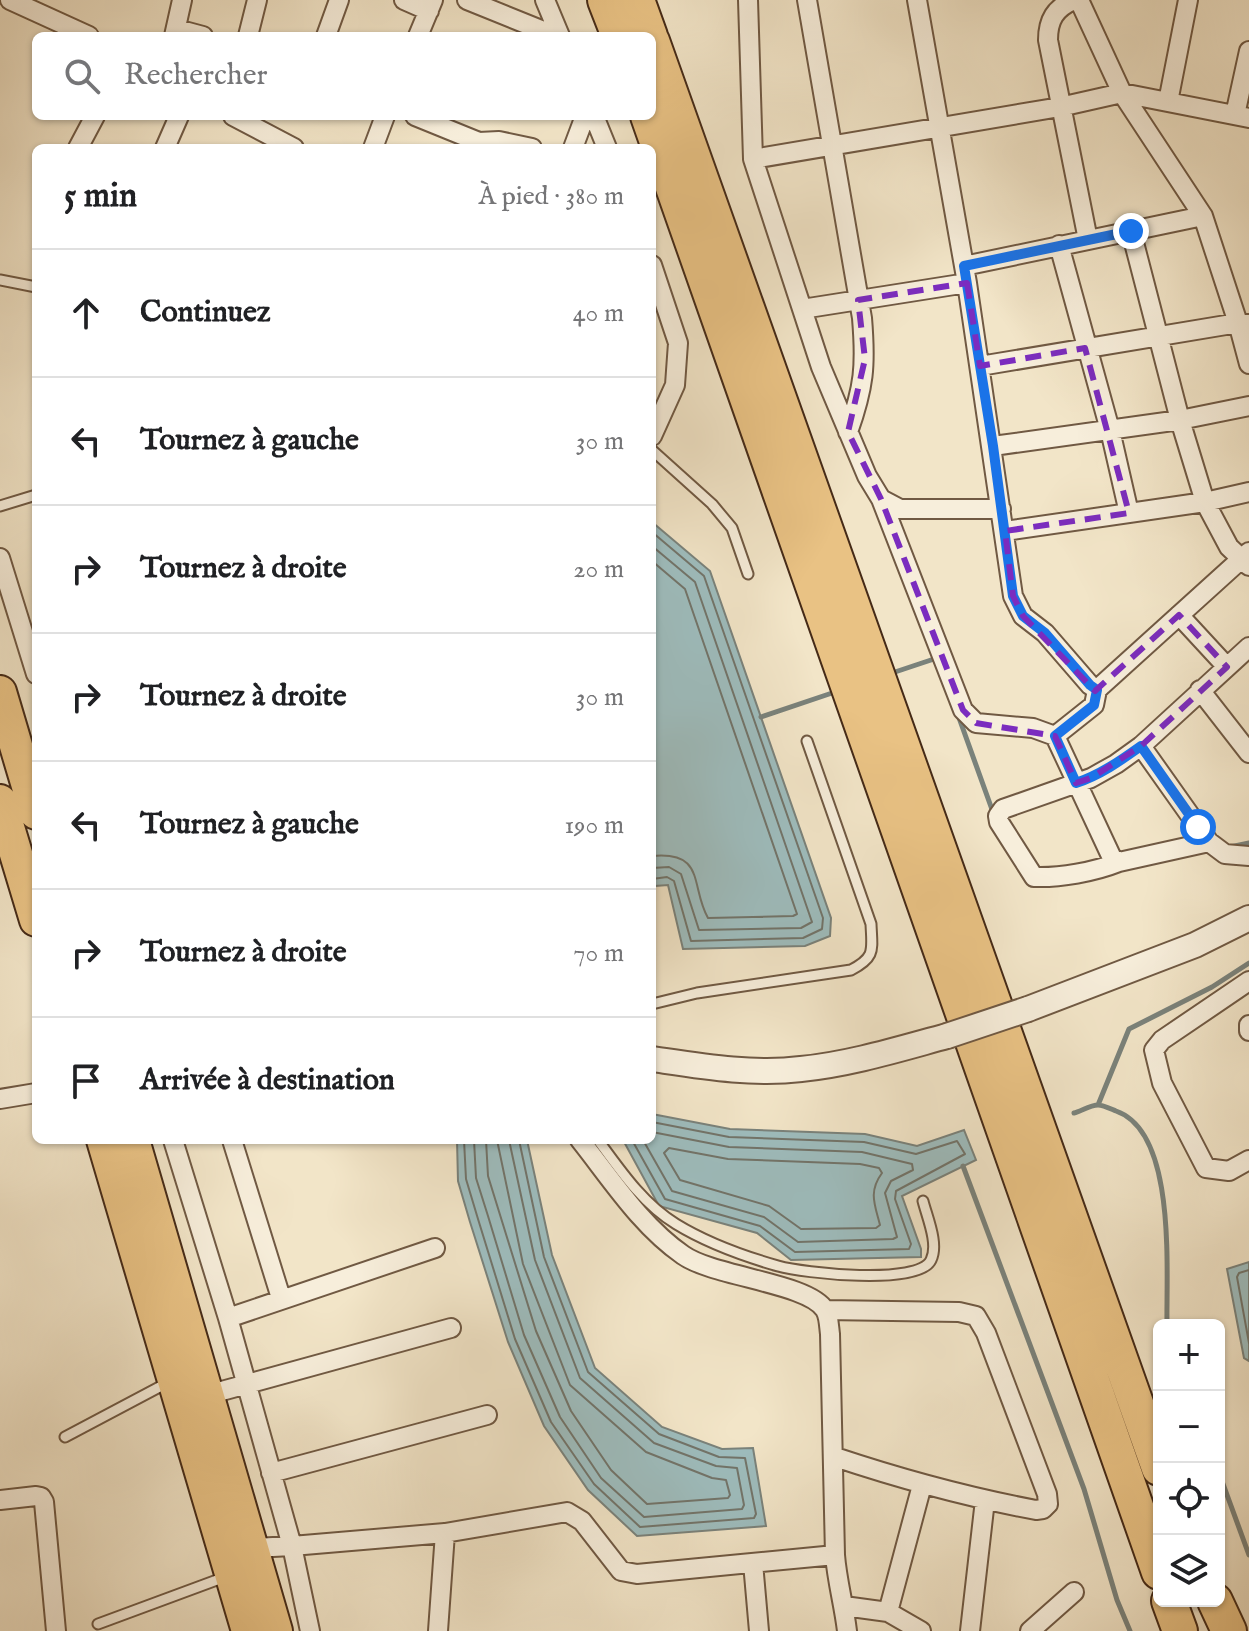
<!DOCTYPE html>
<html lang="fr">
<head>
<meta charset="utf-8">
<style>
	:root { --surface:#fff; --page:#f6f6f6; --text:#202124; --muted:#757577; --line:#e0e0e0 }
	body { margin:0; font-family:"IM FELL English",serif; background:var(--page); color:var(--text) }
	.controls { position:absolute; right:24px; bottom:24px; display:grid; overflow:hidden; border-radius:12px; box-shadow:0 2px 6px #0004 }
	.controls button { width:72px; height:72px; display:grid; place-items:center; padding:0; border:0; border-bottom:2px solid var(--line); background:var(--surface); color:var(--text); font:40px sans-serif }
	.stop { position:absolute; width:24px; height:24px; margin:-18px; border:6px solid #1a73e8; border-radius:50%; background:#fff }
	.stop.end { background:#1a73e8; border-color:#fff; box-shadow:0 2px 8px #0008 }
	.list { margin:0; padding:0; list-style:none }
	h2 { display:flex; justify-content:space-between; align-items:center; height:104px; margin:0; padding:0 32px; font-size:34px }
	h2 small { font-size:26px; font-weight:400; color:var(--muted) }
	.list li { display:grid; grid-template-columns:52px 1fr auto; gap:24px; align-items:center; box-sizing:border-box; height:128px; padding:0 32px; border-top:2px solid var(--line) }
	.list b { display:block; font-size:30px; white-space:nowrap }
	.list em { font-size:26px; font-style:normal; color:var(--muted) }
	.icon { flex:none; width:44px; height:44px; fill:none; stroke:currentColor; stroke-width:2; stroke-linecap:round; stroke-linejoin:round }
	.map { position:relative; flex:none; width:1249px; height:1631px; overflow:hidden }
	.search { position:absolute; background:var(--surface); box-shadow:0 2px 6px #0004; left:32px; top:32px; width:624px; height:88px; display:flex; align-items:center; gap:20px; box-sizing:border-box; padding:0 28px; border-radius:12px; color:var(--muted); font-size:30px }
	.panel { position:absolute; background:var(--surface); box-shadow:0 2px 6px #0004; left:32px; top:144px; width:624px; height:1000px; border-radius:12px }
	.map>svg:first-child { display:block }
	.water { fill:#9ebdbe; stroke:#7a827b; stroke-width:2 }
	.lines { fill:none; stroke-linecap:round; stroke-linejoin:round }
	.shore { stroke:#72746a; stroke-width:2 }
	.stream { stroke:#7a827b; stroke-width:5 }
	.service-casing { stroke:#705943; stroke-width:13 }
	.minor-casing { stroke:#705943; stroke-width:22 }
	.tertiary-casing { stroke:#705943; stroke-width:28 }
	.trunk-casing { stroke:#452a17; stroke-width:36 }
	.motorway-casing { stroke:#452a17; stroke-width:38 }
	.service { stroke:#f7eedb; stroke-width:9 }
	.minor { stroke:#f7eedb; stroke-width:18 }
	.tertiary { stroke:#f7eedb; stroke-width:24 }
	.trunk { stroke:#e9c284; stroke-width:32 }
	.motorway { stroke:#e9c284; stroke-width:34 }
	.tertiary-bridge-casing { stroke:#705943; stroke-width:28; stroke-linecap:butt }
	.tertiary-bridge { stroke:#f7eedb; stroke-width:24 }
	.route { stroke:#1a73e8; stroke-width:10 }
	.marked { fill:none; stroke:#7b2cbf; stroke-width:6; stroke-dasharray:16 10; stroke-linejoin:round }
</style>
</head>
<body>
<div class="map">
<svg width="1249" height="1631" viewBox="0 0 1249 1631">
	<rect width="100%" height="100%" fill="#f2e5c8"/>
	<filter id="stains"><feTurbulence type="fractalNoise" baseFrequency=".0025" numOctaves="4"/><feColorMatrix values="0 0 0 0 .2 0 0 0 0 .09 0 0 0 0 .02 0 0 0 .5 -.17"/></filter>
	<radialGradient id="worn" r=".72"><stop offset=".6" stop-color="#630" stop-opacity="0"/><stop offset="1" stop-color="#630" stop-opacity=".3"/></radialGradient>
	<path class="water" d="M652,522L710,571L831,918L830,936L805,946L683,949L668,885L655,886V952H652Z
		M652,1114L730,1129L865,1134L917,1146L964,1130L976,1160L902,1196L921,1249V1257L791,1260L757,1233L659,1206L623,1140H652Z
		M457,1140H527L552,1255L595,1368L662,1427L722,1449L753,1448L766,1526L637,1536L588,1490L544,1426L508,1342L470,1222L458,1181Z
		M1249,1262V1361L1244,1358L1227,1269Z"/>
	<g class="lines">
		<path class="shore" d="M652,532L704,576L823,918L822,929L803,938L691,941L674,881L667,877L652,879
			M652,546L695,582L812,922L801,928L699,930L681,874L669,867L652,868
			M652,561L685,589L797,914L793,916L708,918C690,886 706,851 652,856
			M464,1140L466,1179L478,1219L515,1339L551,1422L594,1484L640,1527L754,1518L756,1514L745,1458L719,1457L659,1434L588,1372L544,1257L519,1140
			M474,1140L476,1178L488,1216L524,1335L560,1417L601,1478L644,1517L742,1509L744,1505L737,1468L716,1466L654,1443L580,1378L535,1260L509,1140
			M486,1140L488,1176L536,1331L571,1411L611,1470L647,1504L728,1498L730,1495L726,1480L712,1478L646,1452L570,1385L523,1264L497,1140
			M632,1140L665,1199L760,1226L795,1252L909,1249L911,1244L895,1199L896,1191L965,1154L957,1141L916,1154L864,1142L729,1137L652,1122
			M643,1140L672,1191L764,1217L798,1242L893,1239L897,1237L885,1193L891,1181L913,1170L912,1164L862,1152L729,1147L652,1132
			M669,1148L728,1159L860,1164L879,1168L882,1173C868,1192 875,1205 880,1225L876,1228L801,1229L769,1206L680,1180L664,1153Z
			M1249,1270L1239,1273L1237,1277L1249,1343"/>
		<path class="stream" d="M889,674L937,658L938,661
			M958,715L994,815
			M761,717L838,691
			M1230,847L1249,843
			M1098,1105L1129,1029L1212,987L1249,963
			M1074,1113C1081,1111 1091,1105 1098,1105C1103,1105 1111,1109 1116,1111C1177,1132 1166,1271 1167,1325
			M963,1166L1084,1489L1117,1600L1130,1631
			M1219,1473L1249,1555"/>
		<defs>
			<path id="service" d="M0,280L36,287
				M652,450L712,504L732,528L748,574
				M0,506L36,495
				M652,1004L697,993L851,970C876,957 872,950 871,924L807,741
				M598,1140C620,1170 643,1204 676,1224C707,1243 743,1256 778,1266C803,1273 919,1286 931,1260C939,1244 927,1217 923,1201
				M65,1437L167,1383
				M98,1624L225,1577"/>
			<path id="minor" d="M10,0L89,36
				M404,0L429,11
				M467,0L556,36
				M545,0L560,36
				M748,0L753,159L821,367L867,476L881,499L900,509H1001
				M807,0L862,318C866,366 864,387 848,432
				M917,0L967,283L1013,596L1023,616L1045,633L1090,685L1097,690
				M1074,0C1055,8 1048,20 1048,40L1088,240
				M1079,0L1122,93L1203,216L1238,323L1249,364
				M177,29L203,36
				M174,36L182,0
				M248,36L257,0
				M326,36L339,0
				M418,36L433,0
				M1168,102L1188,0
				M1235,115L1249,51
				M233,116L294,148
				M415,116L479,142L499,141L532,148
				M594,116L607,148
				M78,148L95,116
				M165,148L179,116
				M373,148L385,116
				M573,148L585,116
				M753,159L1060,107L1122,93L1249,118
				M1131,231L1180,420L1205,502L1229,547L1249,566
				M1059,245L1110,430L1129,513
				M652,265L678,343L675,385L652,436
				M964,266L1203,216
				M802,309L967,283
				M980,366L1238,323L1249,324
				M993,446L1180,420L1249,406
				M881,499L963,710L976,723L1033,728L1055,736L1112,858L1119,862L1209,842
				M1005,531L1205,502L1249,492
				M0,558L36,674
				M1179,615L1227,667
				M1200,690L1249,753
				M1055,736L1094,705L1097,690L1102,685L1249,552
				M1141,746L1209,842L1225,854L1249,856
				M1119,862C1094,872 1060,878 1034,877L999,822L998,816L1003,809L1091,778L1116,764L1141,746L1249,647
				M1249,981L1162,1040L1154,1050L1162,1083L1206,1168L1229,1171L1249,1160
				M1249,1025V1031
				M0,1099L36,1093
				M173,1140L228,1318L292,1546L445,1533L567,1512L582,1521L621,1571L637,1574L835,1555
				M232,1140L281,1298
				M580,1140C611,1179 641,1226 683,1255C714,1277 809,1283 825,1310C829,1316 829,1327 830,1334L835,1555C837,1581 844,1605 847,1631
				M825,1310L959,1312L976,1316L986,1333L1047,1494L1048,1504L1043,1509L1036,1510C967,1497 901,1479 835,1457
				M228,1318L435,1248
				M207,1395L451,1328
				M271,1473L487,1415
				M0,1500L36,1496L41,1497L44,1502L56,1631
				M252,1548L292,1546L310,1631
				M753,1563L759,1631
				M844,1606L888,1612L921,1631
				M888,1612L922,1485
				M438,1631L445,1533
				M970,1631L985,1500
				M1030,1631L1074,1592"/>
			<path id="tertiary" d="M1028,1009L1195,945L1249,918
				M652,1059C700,1066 752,1075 801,1069C851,1064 899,1049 947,1036"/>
			<path id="trunk" d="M0,692L36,813
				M0,801L36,920
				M103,1140L248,1631
				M133,1140L276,1631"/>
			<path id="motorway" d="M605,0L619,36
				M637,0L650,36
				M652,41L1159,1468
				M648,116L1159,1572
				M1169,1601L1180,1631
				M1215,1601L1229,1631"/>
		</defs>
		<use href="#service" class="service-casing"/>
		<use href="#minor" class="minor-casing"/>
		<use href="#tertiary" class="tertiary-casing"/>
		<use href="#trunk" class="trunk-casing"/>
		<use href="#motorway" class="motorway-casing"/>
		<use href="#service" class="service"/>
		<use href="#minor" class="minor"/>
		<use href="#tertiary" class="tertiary"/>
		<use href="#trunk" class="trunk"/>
		<use href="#motorway" class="motorway"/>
		<defs>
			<path id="tertiary-bridge" d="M947,1036L1028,1009"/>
		</defs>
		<use href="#tertiary-bridge" class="tertiary-bridge-casing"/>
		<use href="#tertiary-bridge" class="tertiary-bridge"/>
	</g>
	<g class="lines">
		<path class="route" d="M1131,231L964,266L993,446L1013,596L1023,616L1045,633L1090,685L1097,690L1094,705L1055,736L1076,783C1100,775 1120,761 1141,746L1198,827"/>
	</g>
	<path class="marked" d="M967,283L980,366L1085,348L1129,513L1005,531L1013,596L1023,616L1095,691L1179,615L1227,667L1141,746L1091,778L1076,783L1055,736L976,723L963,710L881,499L848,432L865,359L858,300Z"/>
	<rect width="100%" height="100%" filter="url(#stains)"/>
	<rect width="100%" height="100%" fill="url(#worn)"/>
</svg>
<div class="controls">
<button>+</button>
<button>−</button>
<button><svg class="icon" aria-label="locate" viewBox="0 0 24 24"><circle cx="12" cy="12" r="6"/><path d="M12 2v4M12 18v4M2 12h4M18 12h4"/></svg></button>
<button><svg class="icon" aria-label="layers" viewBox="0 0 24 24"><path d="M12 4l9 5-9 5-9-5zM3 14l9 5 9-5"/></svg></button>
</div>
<div class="stop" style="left:1198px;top:827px"></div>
<div class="stop end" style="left:1131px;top:231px"></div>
<div class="search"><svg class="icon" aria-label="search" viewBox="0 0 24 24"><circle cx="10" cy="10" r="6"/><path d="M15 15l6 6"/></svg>Rechercher</div>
<section class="panel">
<h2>5 min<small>À pied · 380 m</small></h2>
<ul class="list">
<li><svg class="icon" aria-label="ahead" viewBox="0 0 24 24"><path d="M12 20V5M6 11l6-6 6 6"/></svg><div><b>Continuez</b></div><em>40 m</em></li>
<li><svg class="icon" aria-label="left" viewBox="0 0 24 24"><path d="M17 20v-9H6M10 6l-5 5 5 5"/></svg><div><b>Tournez à gauche</b></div><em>30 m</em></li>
<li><svg class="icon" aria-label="right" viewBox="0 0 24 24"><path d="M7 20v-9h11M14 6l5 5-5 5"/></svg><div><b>Tournez à droite</b></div><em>20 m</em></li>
<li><svg class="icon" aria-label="right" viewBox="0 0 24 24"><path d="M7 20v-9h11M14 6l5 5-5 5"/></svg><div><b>Tournez à droite</b></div><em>30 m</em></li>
<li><svg class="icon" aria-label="left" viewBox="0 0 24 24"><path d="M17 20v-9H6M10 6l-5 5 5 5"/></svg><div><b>Tournez à gauche</b></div><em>190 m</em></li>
<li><svg class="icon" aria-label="right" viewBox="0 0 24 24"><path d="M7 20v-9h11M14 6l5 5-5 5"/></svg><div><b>Tournez à droite</b></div><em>70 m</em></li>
<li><svg class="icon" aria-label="arrive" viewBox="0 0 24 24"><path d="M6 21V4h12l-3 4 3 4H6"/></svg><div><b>Arrivée à destination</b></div></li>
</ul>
</section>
</div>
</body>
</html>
